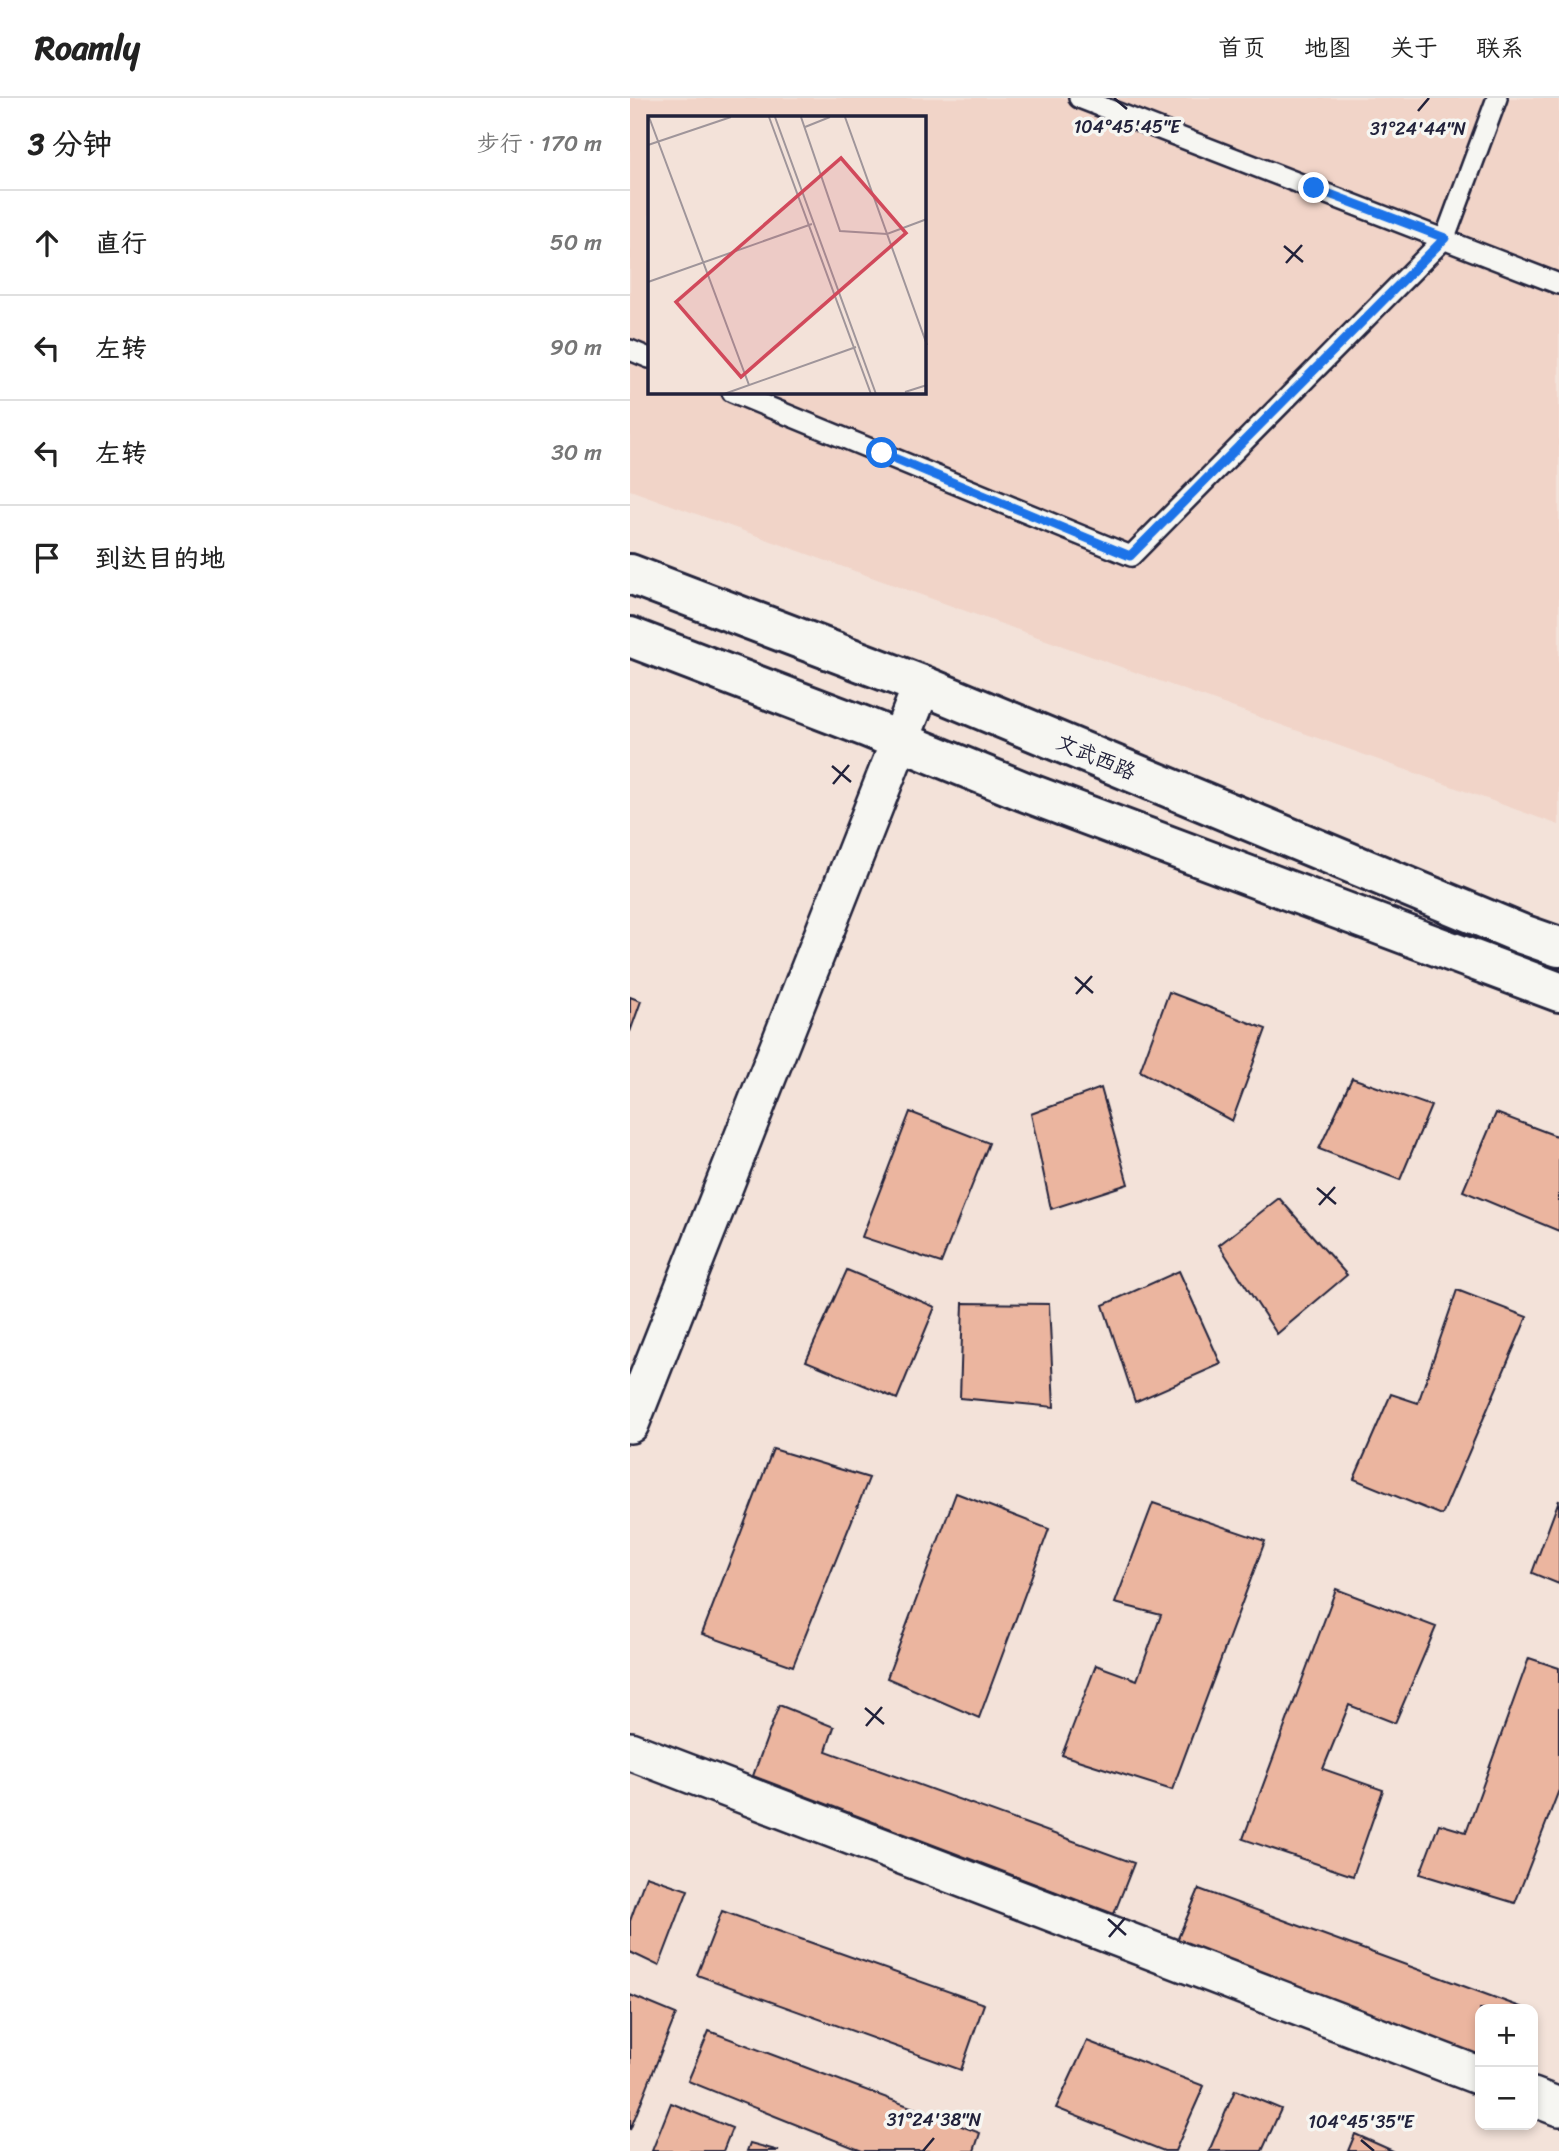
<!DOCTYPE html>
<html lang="zh">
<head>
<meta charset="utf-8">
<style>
	:root { --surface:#fff; --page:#f2f2f2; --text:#222; --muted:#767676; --line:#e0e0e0 }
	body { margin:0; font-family:Sriracha,"LXGW WenKai TC",sans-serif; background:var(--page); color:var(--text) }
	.controls { position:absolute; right:21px; bottom:21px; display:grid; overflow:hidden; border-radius:14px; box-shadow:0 4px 10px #0003 }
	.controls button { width:63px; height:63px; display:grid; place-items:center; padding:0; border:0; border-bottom:2px solid var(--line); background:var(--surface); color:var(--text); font:35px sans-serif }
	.stop { position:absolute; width:21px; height:21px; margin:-16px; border:5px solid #1a73e8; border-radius:50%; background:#fff }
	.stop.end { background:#1a73e8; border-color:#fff; box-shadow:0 2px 7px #0008 }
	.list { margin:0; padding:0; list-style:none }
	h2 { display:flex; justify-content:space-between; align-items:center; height:91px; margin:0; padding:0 28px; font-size:30px }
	h2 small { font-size:23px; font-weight:400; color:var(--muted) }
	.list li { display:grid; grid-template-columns:46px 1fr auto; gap:21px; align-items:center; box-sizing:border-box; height:105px; padding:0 28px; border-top:2px solid var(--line) }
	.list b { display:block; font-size:26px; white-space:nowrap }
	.list em { font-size:23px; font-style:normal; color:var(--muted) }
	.icon { flex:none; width:38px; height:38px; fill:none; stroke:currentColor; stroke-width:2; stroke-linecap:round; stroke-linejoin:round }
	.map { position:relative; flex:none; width:929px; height:2053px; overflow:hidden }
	header { display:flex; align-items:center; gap:42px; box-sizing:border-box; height:98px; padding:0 35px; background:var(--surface); border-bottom:2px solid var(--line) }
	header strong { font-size:33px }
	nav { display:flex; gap:38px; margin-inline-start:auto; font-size:24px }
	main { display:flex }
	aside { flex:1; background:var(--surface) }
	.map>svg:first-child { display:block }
	.built { fill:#f1d4c8; fill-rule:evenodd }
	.building { fill:#ebb59f; stroke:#22223b; stroke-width:2 }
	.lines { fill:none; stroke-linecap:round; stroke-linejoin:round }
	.lane-casing { stroke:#22223b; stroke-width:24 }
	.street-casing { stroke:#22223b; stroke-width:42 }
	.secondary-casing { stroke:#22223b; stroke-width:44 }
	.lane { stroke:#f6f6f2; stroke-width:19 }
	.street { stroke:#f6f6f2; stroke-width:37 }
	.secondary { stroke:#f6f6f2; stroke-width:38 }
	.route { stroke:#1a73e8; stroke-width:9 }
	.ticks { fill:none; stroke:#22223b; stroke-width:2.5 }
	.labels { text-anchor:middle; stroke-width:7; stroke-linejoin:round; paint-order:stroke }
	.street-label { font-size:21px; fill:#22223b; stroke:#f6f6f2 }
	.inset-road { fill:none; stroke:#9f959a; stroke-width:2 }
	.view { fill:#d1495b; fill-opacity:0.15; stroke:#d1495b; stroke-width:3.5 }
	.inset-edge { fill:none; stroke:#22223b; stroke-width:3.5 }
	.ticks-label { font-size:18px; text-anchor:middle; fill:#22223b; stroke:#f6f6f2; stroke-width:7; stroke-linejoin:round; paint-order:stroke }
</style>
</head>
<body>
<header>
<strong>Roamly</strong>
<nav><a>首页</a><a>地图</a><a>关于</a><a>联系</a></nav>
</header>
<main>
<aside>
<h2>3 分钟<small>步行 · 170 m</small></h2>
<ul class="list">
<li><svg class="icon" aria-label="ahead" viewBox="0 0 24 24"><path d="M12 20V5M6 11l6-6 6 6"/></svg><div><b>直行</b></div><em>50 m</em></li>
<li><svg class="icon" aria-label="left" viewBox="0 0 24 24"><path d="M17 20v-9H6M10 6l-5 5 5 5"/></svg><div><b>左转</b></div><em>90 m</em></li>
<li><svg class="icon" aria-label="left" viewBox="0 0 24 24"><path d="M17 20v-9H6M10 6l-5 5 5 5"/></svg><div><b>左转</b></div><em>30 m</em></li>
<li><svg class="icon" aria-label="arrive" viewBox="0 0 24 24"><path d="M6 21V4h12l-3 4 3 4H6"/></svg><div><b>到达目的地</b></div></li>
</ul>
</aside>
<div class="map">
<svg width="929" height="2053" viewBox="0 0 929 2053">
	<rect width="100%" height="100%" fill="#f3e2d9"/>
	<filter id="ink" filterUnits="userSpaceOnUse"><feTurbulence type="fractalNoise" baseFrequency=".0143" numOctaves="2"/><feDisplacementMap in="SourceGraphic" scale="14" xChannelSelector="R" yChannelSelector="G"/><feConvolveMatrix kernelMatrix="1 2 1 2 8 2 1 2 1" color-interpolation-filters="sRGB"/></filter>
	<g filter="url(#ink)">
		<path class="built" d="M0,0H929V727L0,392ZM19,19H294V294H19Z"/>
		<path class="building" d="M539,894L636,931L602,1023L510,973Z
			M0,899L11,903L0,934Z
			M722,980L801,1008L770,1082L689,1051Z
			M471,990L498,1086L421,1111L401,1016Z
			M280,1014L359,1045L311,1165L232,1139Z
			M866,1015L929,1039V1133L833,1093Z
			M649,1100L717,1177L647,1236L589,1147Z
			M217,1172L305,1209L267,1301L176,1263Z
			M549,1173L591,1266L505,1304L473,1207Z
			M827,1192L897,1219L812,1417L724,1381L761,1296L788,1305Z
			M333,1205L419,1206L424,1309L330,1300Z
			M143,1351L239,1380L163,1568L72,1536Z
			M326,1395L419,1431L349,1620L257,1580Z
			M929,1402V1486L902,1475Z
			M523,1405L635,1443L542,1692L432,1657L466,1567L507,1582L531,1517L485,1505Z
			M706,1491L806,1529L765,1625L719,1607L693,1671L753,1692L723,1778L613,1741Z
			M899,1560L929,1570V1692L885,1805L790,1776L809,1726L836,1734Z
			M149,1607L204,1629L196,1653L504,1765L484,1816L123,1678Z
			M16,1778L58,1792L29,1868L0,1854V1823Z
			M569,1791L896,1911H850V1959L546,1845Z
			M92,1813L354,1906L331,1972L67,1877Z
			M0,1897L46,1916L0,2032Z
			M79,1933L350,2035L344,2053H232L58,1983Z
			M457,1943L574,1988L545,2053H534L426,2010Z
			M605,1992L651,2011L632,2053H579Z
			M41,2005L102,2030L93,2053H22Z
			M725,2036L763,2053H718Z
			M120,2045L149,2053H117Z"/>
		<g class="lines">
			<defs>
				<path id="lane" d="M449,0L929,186
					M0,252L19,260
					M102,294L501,458L815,140L867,0"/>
				<path id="street" d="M0,1326L292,587
					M0,1653L850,1978
					M903,1999L929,2009"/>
				<path id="secondary" d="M0,476L292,587L892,836L929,849
					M0,539L236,629L393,693L929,894"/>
			</defs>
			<use href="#lane" class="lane-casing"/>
			<use href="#street" class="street-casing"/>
			<use href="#secondary" class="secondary-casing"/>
			<use href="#lane" class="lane"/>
			<use href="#street" class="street"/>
			<use href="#secondary" class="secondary"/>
		</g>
	</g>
	<g class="lines" filter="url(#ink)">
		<path class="route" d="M252,355L500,458L815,140L684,90"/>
	</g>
	<path class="ticks" d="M484,0L497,11M788,13L799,0M654,148L673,164M656,165L672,147M202,668L221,684M203,686L219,667M445,879L463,895M446,896L462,878M687,1090L706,1106M689,1107L705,1089M235,1610L254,1626M236,1628L252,1609M478,1821L496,1837M479,1839L495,1820M731,2042L744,2053M293,2053L304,2040"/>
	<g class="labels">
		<g class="street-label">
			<text transform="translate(466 659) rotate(23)" y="7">文武西路</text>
		</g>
	</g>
	<g transform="translate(18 18)">
		<rect width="278" height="278" fill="#f3e2d9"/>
		<path class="inset-road" d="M1,1L101,269M121,1L223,278M127,1L228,278M153,1L192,115L239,118L279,103M197,1L279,229M157,11L182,1M0,29L83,1M0,166L164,108M257,276L279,269M76,278L208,231"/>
		<path class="view" d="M193,42L258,117L93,261L28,186Z"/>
		<rect width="278" height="278" class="inset-edge"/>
	</g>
	<g class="ticks-label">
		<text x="497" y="35">104°45'45"E</text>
		<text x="788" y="37">31°24'44"N</text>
		<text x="304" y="2028">31°24'38"N</text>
		<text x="731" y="2030">104°45'35"E</text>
	</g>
</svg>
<div class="controls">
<button>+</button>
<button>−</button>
</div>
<div class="stop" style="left:252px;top:355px"></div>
<div class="stop end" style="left:684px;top:90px"></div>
</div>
</main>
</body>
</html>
